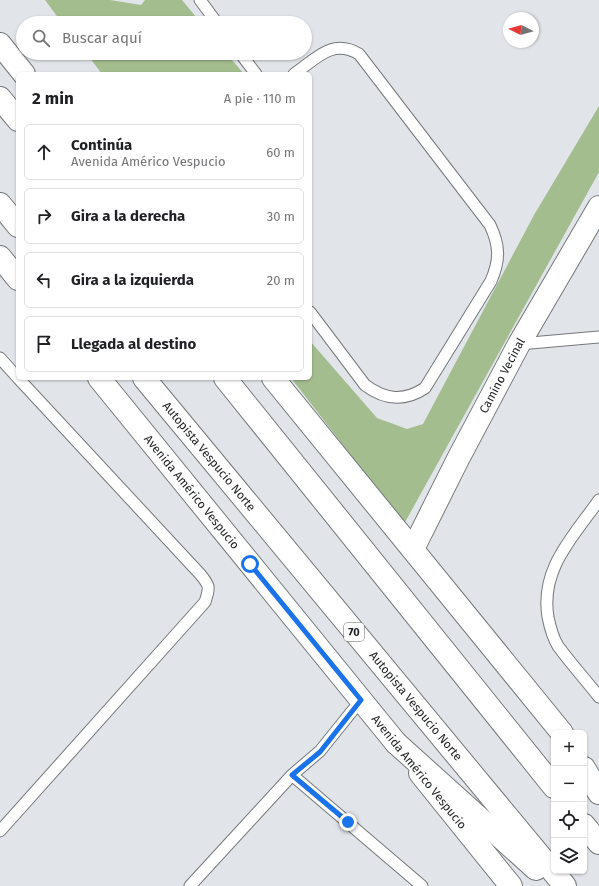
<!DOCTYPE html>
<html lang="es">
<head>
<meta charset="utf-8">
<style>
	:root { --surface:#fff; --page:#f6f6f6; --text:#202124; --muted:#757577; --line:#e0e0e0 }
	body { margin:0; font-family:"Fira Sans",sans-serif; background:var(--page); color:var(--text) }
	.controls { position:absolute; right:12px; bottom:12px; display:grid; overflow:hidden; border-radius:6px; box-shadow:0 1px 3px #0004 }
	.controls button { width:36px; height:36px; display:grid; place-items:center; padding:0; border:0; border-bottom:1px solid var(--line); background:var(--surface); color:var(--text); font:20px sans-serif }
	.compass { position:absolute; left:503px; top:12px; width:36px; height:36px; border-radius:50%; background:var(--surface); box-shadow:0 1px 3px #0004; rotate:276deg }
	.stop { position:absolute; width:12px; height:12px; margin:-9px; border:3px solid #1a73e8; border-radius:50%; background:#fff }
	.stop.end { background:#1a73e8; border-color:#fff; box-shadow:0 1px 4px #0008 }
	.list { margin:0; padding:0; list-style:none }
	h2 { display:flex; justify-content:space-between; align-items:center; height:52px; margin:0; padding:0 16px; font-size:17px }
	h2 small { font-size:13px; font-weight:400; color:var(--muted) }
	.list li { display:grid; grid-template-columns:26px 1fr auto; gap:12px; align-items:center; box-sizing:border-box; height:56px; margin:0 8px 8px; padding:0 8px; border:1px solid var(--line); border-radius:6px }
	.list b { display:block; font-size:15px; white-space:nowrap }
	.list p { margin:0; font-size:13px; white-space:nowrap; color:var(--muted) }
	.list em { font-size:13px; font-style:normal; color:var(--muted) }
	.icon { flex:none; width:22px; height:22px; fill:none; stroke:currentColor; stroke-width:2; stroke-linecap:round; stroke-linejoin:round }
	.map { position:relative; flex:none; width:599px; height:886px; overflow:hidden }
	.search { position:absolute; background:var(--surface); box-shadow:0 1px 3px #0004; left:16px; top:16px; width:296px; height:44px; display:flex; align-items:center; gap:10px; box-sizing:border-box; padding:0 14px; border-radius:22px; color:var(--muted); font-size:15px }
	.panel { position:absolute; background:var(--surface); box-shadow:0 1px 3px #0004; left:16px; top:72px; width:296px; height:308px; border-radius:6px }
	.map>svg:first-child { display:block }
	.green { fill:#a3bd8f }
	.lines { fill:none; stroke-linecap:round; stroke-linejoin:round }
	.service-casing { stroke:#74787b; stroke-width:13 }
	.tertiary-casing { stroke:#74787b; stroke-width:24 }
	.secondary-casing { stroke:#74787b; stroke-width:24 }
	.primary-casing { stroke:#74787b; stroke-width:24 }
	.motorway-casing { stroke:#74787b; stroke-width:24 }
	.service { stroke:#fff; stroke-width:11 }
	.tertiary { stroke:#fff; stroke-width:22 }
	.secondary { stroke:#fff; stroke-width:22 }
	.primary { stroke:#fff; stroke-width:22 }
	.motorway { stroke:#fff; stroke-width:22 }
	.route { stroke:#1a73e8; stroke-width:5 }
	.labels { text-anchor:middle; stroke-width:4; stroke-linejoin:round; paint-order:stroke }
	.shield { fill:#fff; stroke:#606262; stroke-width:1 }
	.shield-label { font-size:11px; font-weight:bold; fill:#1c1e1f }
	.street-label { font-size:12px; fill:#1c1e1f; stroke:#fff }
</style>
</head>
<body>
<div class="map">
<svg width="599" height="886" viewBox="0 0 599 886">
	<rect width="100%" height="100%" fill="#e1e5e9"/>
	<path class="green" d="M45,0H110L141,5L145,0H182L201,23H62Z
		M86,53H226L244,74H102Z
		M599,106V172L404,524L291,378H310V341L377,418L407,429L423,424L534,215Z"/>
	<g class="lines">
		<defs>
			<path id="service" d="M200,0L217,23
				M240,53L256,74
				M294,74C316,59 332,38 359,54L490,225C500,246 500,260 491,281L425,388C404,402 385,400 365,385L310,312
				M519,344L599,337
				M0,358L18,378
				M599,500C573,537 540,569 548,617C550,627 553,638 558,646C571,664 586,680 599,697
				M292,775L422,886
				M0,831L205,602C210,587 210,586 200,574L18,378
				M190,886L292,775L320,751L361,700"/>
			<g id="tertiary">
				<path id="s1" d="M413,549L458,459L519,344L599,207"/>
			</g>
			<path id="secondary" d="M420,773L511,886"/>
			<g id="primary">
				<path d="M0,44L24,74"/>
				<path d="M0,257L18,279"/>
				<path id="s2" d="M99,378L396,743"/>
				<path d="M273,378L562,733"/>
			</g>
			<g id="motorway">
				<path d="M0,98L18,120"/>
				<path d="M0,204L18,226"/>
				<path id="s3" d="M144,378L565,886"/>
				<path d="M225,378L554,787"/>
				<path d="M396,743L536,869"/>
				<path d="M584,768L599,793"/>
				<path d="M584,825L599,843"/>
			</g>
		</defs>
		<use href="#service" class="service-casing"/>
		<use href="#tertiary" class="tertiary-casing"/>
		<use href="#secondary" class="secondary-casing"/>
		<use href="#primary" class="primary-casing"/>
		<use href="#motorway" class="motorway-casing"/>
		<use href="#service" class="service"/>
		<use href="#tertiary" class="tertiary"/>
		<use href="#secondary" class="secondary"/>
		<use href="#primary" class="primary"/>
		<use href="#motorway" class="motorway"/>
	</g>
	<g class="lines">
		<path class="route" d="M250,564L361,700L320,752L292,775L348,822"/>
	</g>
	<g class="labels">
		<rect class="shield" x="344" y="623" width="20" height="18" rx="3"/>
		<g class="shield-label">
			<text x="354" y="636">70</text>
		</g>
		<g class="street-label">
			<text dy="4" stroke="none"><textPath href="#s1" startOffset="195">Camino Vecinal</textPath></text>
			<text dy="4" stroke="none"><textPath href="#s3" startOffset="102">Autopista Vespucio Norte</textPath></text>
			<text dy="4" stroke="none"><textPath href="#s2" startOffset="147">Avenida Américo Vespucio</textPath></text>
			<text dy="4" stroke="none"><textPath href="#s3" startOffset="426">Autopista Vespucio Norte</textPath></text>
			<text transform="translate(419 772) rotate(51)" y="4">Avenida Américo Vespucio</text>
		</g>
	</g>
</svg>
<div class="controls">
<button>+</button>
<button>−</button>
<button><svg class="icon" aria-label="locate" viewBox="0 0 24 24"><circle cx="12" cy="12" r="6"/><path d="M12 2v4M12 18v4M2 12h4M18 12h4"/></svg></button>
<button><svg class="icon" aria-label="layers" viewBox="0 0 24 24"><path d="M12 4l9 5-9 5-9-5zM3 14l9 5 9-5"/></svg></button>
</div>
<svg class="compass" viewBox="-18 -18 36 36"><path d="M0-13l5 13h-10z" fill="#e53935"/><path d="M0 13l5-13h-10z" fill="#757577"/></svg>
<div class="stop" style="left:250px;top:564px"></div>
<div class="stop end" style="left:348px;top:822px"></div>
<div class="search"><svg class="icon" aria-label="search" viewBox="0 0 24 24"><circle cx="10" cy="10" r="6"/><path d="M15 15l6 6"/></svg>Buscar aquí</div>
<section class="panel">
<h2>2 min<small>A pie · 110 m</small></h2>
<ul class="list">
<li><svg class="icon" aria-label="ahead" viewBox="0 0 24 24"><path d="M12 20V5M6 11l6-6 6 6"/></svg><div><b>Continúa</b><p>Avenida Américo Vespucio</p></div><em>60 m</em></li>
<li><svg class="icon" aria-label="right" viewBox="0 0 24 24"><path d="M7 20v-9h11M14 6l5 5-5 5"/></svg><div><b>Gira a la derecha</b></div><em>30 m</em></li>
<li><svg class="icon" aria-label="left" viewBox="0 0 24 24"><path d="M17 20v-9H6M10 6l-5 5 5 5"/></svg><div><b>Gira a la izquierda</b></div><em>20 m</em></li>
<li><svg class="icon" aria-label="arrive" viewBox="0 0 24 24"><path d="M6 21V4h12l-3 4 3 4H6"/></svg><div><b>Llegada al destino</b></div></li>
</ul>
</section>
</div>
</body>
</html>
